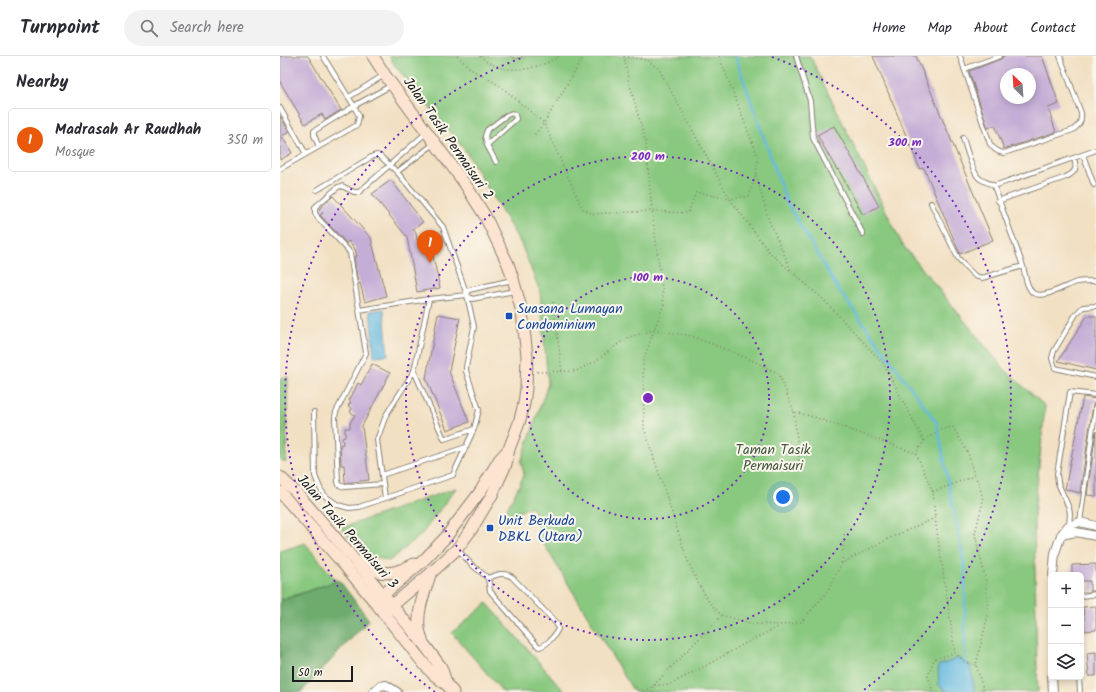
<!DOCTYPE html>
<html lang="en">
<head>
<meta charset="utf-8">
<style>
	:root { --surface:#fff; --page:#f2f2f3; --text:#2b2b33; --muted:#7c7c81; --line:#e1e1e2; --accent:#ea580c }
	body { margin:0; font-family:Kalam,sans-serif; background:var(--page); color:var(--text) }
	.controls { position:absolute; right:12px; bottom:12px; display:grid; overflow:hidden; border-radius:6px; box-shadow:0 2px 6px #0003 }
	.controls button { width:36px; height:36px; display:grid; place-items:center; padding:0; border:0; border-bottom:1px solid var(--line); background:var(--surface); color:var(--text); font:20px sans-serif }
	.compass { position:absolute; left:720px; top:12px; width:36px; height:36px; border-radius:50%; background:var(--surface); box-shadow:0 2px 6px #0003; rotate:335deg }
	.scale { position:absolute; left:12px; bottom:10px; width:61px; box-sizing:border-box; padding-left:4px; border:2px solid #1c1c1c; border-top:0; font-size:11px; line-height:14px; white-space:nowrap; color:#1c1c1c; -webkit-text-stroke:3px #fbf7ec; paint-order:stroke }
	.you { position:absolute; left:503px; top:441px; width:14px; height:14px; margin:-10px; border:3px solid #fff; border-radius:50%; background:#1a73e8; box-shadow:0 0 0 6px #1a73e833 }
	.badge { display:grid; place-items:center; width:26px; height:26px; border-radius:50%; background:var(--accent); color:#fff; font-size:13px; font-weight:700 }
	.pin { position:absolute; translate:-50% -33px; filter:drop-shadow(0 1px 2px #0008) }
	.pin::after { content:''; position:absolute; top:21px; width:14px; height:12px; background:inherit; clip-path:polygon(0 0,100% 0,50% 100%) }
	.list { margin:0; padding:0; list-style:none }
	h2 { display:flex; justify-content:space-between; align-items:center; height:52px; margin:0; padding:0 16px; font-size:17px }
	h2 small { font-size:13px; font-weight:400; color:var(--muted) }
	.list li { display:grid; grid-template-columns:26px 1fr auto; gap:12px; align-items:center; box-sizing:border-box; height:64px; margin:0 8px 8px; padding:0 8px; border:1px solid var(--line); border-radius:6px }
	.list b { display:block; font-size:15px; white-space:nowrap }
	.list p { margin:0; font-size:13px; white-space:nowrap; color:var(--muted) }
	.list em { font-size:13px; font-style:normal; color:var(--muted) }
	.icon { flex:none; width:22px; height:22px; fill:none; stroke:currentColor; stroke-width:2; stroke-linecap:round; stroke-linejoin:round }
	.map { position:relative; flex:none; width:816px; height:636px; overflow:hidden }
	header { display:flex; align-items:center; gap:24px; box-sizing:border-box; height:56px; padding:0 20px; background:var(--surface); border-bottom:1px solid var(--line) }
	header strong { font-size:19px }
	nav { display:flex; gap:22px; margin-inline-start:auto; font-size:14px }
	.search { width:280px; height:36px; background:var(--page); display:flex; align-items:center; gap:10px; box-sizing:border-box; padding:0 14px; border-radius:22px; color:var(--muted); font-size:15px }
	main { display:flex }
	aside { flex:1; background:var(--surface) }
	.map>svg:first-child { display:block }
	.green { fill:#88c87f; stroke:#52724e }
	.forest { fill:#6eac6e; stroke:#456445 }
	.water { fill:#63b9df; stroke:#406a7e }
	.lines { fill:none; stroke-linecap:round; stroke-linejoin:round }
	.stream { stroke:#63b9df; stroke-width:2.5 }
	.building { fill:#c4add6; fill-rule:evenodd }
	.lane-casing { stroke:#877e70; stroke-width:6 }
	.street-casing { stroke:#877e70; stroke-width:10 }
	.secondary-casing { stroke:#877e70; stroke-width:13 }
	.path { stroke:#877e70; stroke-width:1.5; stroke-dasharray:1 3; stroke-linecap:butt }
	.lane { stroke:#fff; stroke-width:4 }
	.street { stroke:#fff; stroke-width:8 }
	.secondary { stroke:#fde4d1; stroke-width:11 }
	.ring { fill:none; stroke:#7b2cbf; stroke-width:2; stroke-dasharray:2 4 }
	.transit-dot { fill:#1a4fb4; stroke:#fbf7ec; stroke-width:1.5 }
	.labels { text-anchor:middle; stroke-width:4; stroke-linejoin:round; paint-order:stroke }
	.street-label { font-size:14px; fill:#1c1c1c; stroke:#fbf7ec }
	.transit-label { font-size:14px; fill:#164399; stroke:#fbf7ec; text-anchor:start }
	.park-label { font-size:14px; fill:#42583f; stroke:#fbf7ec }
	.centre { fill:#7b2cbf; stroke:#fbf7ec; stroke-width:2 }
	.ring-label { font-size:12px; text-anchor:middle; font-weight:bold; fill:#7b2cbf; stroke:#fbf7ec; stroke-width:4; stroke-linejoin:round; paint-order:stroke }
</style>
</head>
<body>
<header>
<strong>Turnpoint</strong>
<div class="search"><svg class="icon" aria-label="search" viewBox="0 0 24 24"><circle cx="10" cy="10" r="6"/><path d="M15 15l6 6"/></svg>Search here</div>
<nav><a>Home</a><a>Map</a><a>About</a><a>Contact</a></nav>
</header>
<main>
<aside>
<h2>Nearby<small></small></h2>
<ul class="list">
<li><span class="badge">1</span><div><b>Madrasah Ar Raudhah</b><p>Mosque</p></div><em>350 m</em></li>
</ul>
</aside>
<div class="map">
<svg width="816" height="636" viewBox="0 0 816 636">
	<rect width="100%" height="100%" fill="#fbf7ec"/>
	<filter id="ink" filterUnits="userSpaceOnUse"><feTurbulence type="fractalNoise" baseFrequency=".025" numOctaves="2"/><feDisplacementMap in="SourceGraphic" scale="8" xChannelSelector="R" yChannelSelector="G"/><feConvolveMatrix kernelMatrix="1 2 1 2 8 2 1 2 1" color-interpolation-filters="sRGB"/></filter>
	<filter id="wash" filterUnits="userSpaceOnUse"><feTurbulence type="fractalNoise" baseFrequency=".012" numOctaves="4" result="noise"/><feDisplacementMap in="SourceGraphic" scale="16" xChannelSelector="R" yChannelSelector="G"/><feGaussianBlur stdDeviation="0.9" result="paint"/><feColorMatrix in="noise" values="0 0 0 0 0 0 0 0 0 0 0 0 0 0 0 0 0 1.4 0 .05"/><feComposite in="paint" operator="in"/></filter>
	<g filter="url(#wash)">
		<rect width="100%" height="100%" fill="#f2e0c3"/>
		<path class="green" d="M109,0H530L622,188L723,312L765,350L754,460L757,615L758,636H354L262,485L252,450L221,464L240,428L244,418L241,406L268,328L260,235L241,188L185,94L115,10Z
			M8,321L6,406L0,404V322Z
			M176,432L141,479L109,505L84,498L61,472Z
			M25,487L57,526L0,544V495Z
			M207,547L285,636H223L172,577Z"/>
		<path class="forest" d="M59,524L89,564L21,636H0V545Z"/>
		<path class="water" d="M104,253L108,299L94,300L90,255Z
			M678,602L690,609L695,636H667L659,629L658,610Z"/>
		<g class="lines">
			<path class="stream" d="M455,0L507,147L558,233L657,367L685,513V606"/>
		</g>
		<g id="blocks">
			<path class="building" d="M0,0H28L61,54L45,64L42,58L25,68L0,26Z
				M593,0H636L713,184L680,198L644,112L640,113Z
				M723,0H762L779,48L768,52L776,76L724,93L715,69L708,72L689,15L721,3ZM726,18H750V42H726Z
				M0,60L9,76L2,80L12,97L0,104Z
				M554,70L599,150L583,159L558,113L557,114L537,79Z
				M111,124L143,166L133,173L136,177L137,184L149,182L160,232L137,236L127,181L92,138Z
				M53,140L91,182L106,240L85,246L80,227L78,228L74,201L77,200L75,193L69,185L66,187L40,159L43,157L39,153Z
				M158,258L180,262L169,315L189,366L167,374L146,322Z
				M807,260H816V314L778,305Z
				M92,308L110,317L82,370L89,424L65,427L64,409H61L60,389L63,388L62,382L65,381V372H70V367L75,359L70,356L72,352L68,350L71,346L69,345L78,327L81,329Z
				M803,341L816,343V346L814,347L813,349L800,437L785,433Z
				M816,375V440L807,439Z
				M816,508V535H810V525H801V519H792V509Z
				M816,550V574L805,575L803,551Z
				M816,596V620H809L807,597Z"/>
		</g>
	</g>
	<g filter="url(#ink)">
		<use href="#blocks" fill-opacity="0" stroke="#877e70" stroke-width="1"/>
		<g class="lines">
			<defs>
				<path id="lane" d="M516,0L530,45L533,82L583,178
					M680,0L710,88C714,93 717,96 724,97L793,74C799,69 802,66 801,57L780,0
					M684,13L720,0
					M69,41L104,19
					M0,52L26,98
					M683,82C686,91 692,114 698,121C702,126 709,126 714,130
					M207,89L236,63L235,59L232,57L227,59L207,74L205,80L207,89L216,106
					M39,91L34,79V75L74,50L112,29
					M803,99L814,129
					M0,113L77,69L79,60L74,50L43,0
					M117,116L155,87
					M718,145L786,121C796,116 797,113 794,102
					M651,147L678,202L687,212L695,220L702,222L743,210C745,218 746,231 753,237C762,244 787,229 797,226C803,225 810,225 816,225
					M743,210L714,130L816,94
					M187,239L189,234L232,224
					M149,243L134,315L164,383L194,373
					M816,250L803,251L796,258L774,295L772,302L775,312L816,321
					M79,254L149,243L187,239L192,243L235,235
					M34,356L35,420L40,432L45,440L58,449L69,452L79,451L173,419L194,373L199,354L186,315V311L194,271L187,239L163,171L117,116L100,100L97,99L93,100L37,134
					M102,419L186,391
					M103,428L65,431L59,429L58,426L55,361L56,356L86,297L70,197L68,194L38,162L35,157V151L58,131L62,130L74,136H79L146,77
					M105,442L97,384L106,359L134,315
					M800,466L816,349
					M789,470L790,458L789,452L781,434L778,427L777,418L790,336L816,339
					M178,494L192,509L208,522L210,535L256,588L259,591C266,590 275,580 278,573L277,568L232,521C224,515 216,519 208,522
					M801,541L802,540L816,538
					M799,621L800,636"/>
				<path id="street" d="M781,479L796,476L816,480
					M773,519L775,497L781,479L788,470L800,466L816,470
					M772,621L773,636
					M93,636L100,630L106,629L117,636"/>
				<path id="secondary" d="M93,0L105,19L185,128L205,160L228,208L233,223L242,256L247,300L246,332L244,348L239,367L229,393L226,408L212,439L191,474L177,493L150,518L103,557
					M0,421L16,436L72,501L143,587L161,611L167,629
					M0,436L60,504L95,546L144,608L153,618L167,629L173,636
					M81,506C86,509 91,513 96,515C109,520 122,514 134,508
					M98,543L144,504L166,481L200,436L219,404L228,394
					M142,584C141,580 139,575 139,571C137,554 145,535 150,519"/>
			</defs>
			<use href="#lane" class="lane-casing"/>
			<use href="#street" class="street-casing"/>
			<use href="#secondary" class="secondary-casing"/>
			<path class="path" d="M177,0L192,14L219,29L264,67L254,79
				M200,0L207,6L224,13H247L267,7L280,0
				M230,0L236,3L245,0
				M304,0L264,67L302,152L313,158L372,155L408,157L416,136L450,143
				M344,0L348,22L366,87L372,155L384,248L374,274L363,305L364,372L407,503L417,525L429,546L441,559L474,568L502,569L521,566L547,536L562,507L612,481L655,462
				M344,0L367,4L379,13L450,143
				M439,0L478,101L476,119L469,140L450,143L490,197L543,243L603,307L644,385L636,397L653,436L655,462L675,597L685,606L696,609
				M476,119L488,162L511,214
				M273,246L282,315
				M257,316L296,315L316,305L346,282L374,274L411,280L465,301L499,318L514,356L534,361L635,397
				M514,356L520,413
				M644,384L662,373L673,371L688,397L694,420
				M653,436L694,420L699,426L703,445L695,478L706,526L708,559L696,609L704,636
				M562,507L564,477
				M364,636L374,629L441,560
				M372,636L374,629H389L427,609L464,588L500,570
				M653,636L648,620L654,603L675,597"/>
			<use href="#lane" class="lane"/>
			<use href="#street" class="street"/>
			<use href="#secondary" class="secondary"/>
		</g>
	</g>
	<g class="ring">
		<circle cx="368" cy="342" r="121"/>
		<circle cx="368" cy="342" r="242"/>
		<path d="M155 636A363 363 0 0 1 244 1M492 1A363 363 0 0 1 581 636"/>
	</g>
	<g class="transit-dot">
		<rect x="225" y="256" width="8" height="8" rx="2"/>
		<rect x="206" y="468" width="8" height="8" rx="2"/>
	</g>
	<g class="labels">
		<g class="street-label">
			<text transform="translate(169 82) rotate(55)" y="5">Jalan Tasik Permaisuri 2</text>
			<text transform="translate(68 475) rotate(49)" y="5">Jalan Tasik Permaisuri 3</text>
		</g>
		<g class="transit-label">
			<text x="237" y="257">Suasana Lumayan<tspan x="237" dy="16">Condominium</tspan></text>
			<text x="218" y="469">Unit Berkuda<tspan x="218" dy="16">DBKL (Utara)</tspan></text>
		</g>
		<g class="park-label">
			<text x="493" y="398">Taman Tasik<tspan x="493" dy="16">Permaisuri</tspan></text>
		</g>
	</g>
	<circle cx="368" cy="342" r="6" class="centre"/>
	<g class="ring-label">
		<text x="625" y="90">300 m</text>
		<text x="368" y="104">200 m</text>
		<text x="368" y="225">100 m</text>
	</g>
</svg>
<div class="controls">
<button>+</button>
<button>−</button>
<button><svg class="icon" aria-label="layers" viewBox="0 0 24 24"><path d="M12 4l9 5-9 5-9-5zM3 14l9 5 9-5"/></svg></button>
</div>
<svg class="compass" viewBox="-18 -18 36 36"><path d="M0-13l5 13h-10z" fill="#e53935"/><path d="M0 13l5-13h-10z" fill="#7c7c81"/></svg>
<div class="scale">50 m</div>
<div class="you"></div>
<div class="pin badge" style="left:150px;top:207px">1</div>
</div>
</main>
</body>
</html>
